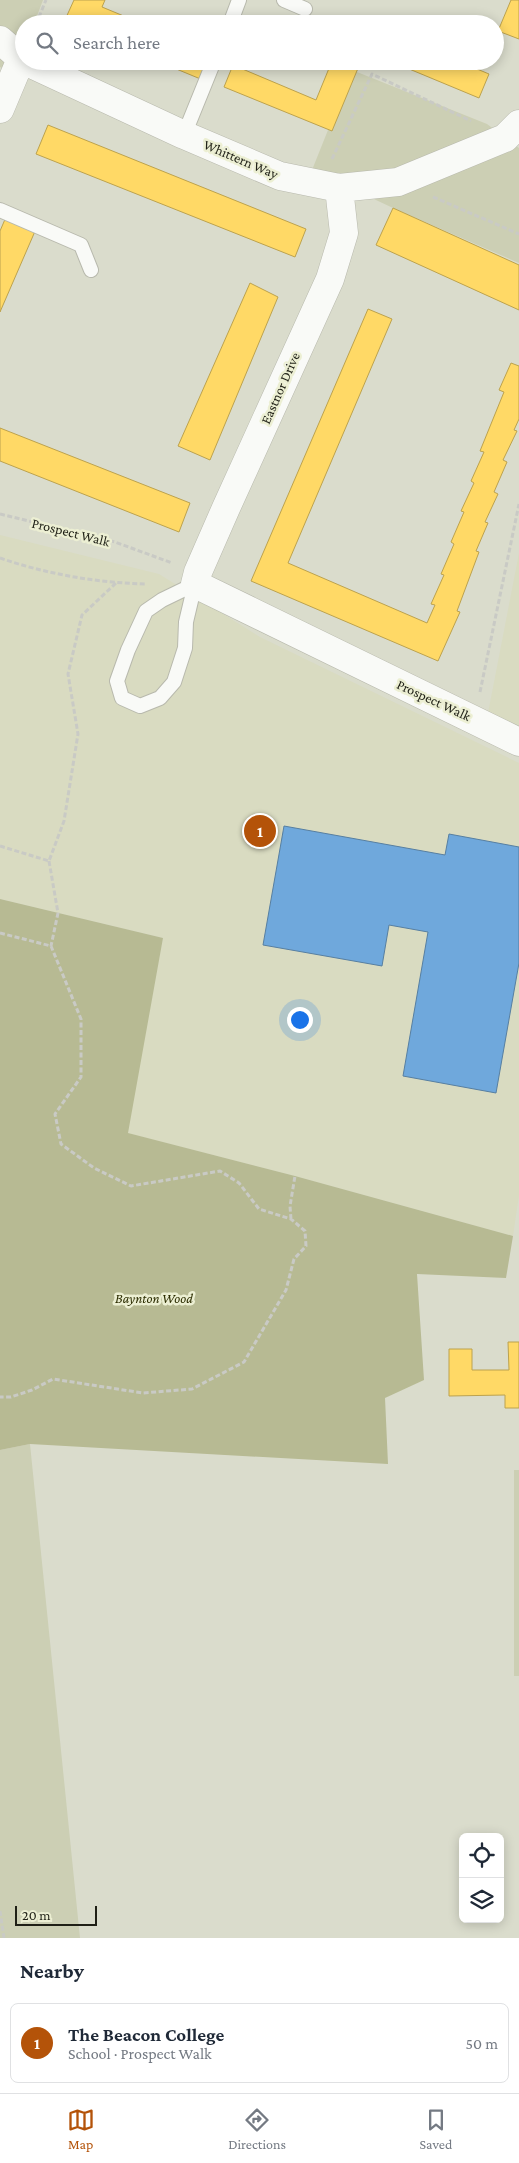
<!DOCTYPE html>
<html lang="en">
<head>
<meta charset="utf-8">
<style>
	:root { --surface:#fff; --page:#f2f2f3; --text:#1f2937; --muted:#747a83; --line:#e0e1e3; --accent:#b45309 }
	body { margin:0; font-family:"Crimson Pro",serif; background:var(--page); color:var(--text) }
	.controls { position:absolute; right:15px; bottom:15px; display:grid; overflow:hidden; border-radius:8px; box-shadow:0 2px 12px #0003 }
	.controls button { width:45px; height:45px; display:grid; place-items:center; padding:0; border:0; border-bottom:1px solid var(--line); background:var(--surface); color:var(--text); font:25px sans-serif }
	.scale { position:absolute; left:15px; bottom:12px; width:82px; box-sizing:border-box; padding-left:5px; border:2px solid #1f2016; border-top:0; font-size:14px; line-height:18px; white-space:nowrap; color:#1f2016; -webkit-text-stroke:4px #ecefd3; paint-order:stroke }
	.you { position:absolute; left:299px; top:1019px; width:18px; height:18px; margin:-12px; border:4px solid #fff; border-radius:50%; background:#1a73e8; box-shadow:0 0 0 8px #1a73e833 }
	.badge { display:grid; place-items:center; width:32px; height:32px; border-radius:50%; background:var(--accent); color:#fff; font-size:16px; font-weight:700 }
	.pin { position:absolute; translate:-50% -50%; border:2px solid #fff; box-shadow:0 1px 5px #0006 }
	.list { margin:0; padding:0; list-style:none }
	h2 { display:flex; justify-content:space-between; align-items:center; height:65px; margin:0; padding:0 20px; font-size:21px }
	h2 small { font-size:16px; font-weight:400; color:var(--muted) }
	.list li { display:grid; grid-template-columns:32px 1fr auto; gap:15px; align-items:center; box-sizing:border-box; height:80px; margin:0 10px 10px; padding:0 10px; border:1px solid var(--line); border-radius:8px }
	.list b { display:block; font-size:19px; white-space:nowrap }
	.list p { margin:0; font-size:16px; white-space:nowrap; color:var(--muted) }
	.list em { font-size:16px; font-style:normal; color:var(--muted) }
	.icon { flex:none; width:28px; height:28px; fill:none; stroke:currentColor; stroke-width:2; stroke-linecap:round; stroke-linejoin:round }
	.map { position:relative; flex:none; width:519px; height:1938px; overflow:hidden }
	.search { position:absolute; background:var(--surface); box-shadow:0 2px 12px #0003; left:15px; right:15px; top:15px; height:55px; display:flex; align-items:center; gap:12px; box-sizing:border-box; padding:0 18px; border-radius:28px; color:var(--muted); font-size:19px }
	.sheet { height:155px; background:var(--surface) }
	nav { display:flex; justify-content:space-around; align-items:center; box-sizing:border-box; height:70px; border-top:1px solid var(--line); background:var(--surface); font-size:14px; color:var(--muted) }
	nav a { display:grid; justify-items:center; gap:2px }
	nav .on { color:var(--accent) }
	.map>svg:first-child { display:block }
	.built { fill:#d9dbc1 }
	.green { fill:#cccfb4 }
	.forest { fill:#b7ba93 }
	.homes { fill:#ffd966; stroke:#bca24e }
	.schools { fill:#6fa8dc; stroke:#577fa1 }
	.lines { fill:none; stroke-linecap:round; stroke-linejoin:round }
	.service-casing { stroke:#b8b9ad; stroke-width:16 }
	.minor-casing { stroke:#b8b9ad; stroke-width:29 }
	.path { stroke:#c9cac5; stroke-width:3; stroke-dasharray:5 2.5; stroke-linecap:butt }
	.service { stroke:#f9faf7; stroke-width:14 }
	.minor { stroke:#f9faf7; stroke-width:28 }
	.labels { text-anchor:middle; stroke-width:5; stroke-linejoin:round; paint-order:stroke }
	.street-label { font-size:14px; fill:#1f2016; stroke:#ecefd3 }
	.park-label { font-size:14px; font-style:italic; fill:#2c2d00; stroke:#ecefd3 }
</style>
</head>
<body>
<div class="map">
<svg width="519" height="1938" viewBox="0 0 519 1938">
	<rect width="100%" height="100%" fill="#dadccc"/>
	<path class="built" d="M0,535L159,574L260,637L519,763V1195L513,1236L295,1176L127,1133L163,938L0,899Z
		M519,553V728L488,713Z"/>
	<path class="green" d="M0,0H43L34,24H24V51L15,73L0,67Z
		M352,70L487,124L519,148V263L393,208L312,170Z
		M30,1444L80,1938H0V1450Z
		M514,1470H519V1676H514Z"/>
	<path class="forest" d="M0,899L163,938L128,1133L295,1176L513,1236L506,1278L417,1274L424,1380L385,1398L388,1464L30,1444L0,1450Z"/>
	<path class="homes" d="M74,0H105L102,7L143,24H68L64,22Z
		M511,0H519V39L498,31Z
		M351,17L368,24H348Z
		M157,61H211L203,80Z
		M332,61H361L332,131L224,87L233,65L316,100Z
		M390,61H458L489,74L479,98Z
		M48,125L306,229L295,257L36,154Z
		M393,208L519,265V310L376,245Z
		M6,217L36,229L0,312V231Z
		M250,283L278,297L210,460L178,446Z
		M368,309L392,319L288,563L427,623L435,605L431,604L444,575L441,574L454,544L451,542L464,512L461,511L474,483L471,481L484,452L480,451L504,392L499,390L511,363L519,366V419L514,430L517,431L503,460L507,462L494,492L498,494L485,522L488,523L476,551L479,552L457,611L460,612L438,661L251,581Z
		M0,428L190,503L179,532L0,461Z
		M508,1342H519V1408H505V1395L449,1396V1349H472V1370H509Z"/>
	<path class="schools" d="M284,826L445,855L449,834L519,847V963L496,1093L403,1076L428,932L389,925L382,966L263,945Z"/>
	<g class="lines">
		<defs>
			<path id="service" d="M284,0L305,9
				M230,24L239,0
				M184,135L214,61
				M0,210L81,245L91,270
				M195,584L186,622L185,648L174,682L160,698L140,706L122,698L117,681L128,650L146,611L162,600Z"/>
			<path id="minor" d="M0,40L24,61
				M25,61L184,135L280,176L339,188L398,182L505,138L519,124
				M0,109L21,59
				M339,188L344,233L330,279L226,508L198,572L195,584L519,742"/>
		</defs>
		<use href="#service" class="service-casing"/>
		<use href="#minor" class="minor-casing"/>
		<path class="path" d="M36,24L46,0
			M332,159L372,74L471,121
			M433,197L519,234
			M0,514L115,542L172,563
			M0,558C46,574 98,583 147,584
			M480,692L519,504
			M0,846L49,861L64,821L78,734L68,674L82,615L116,583
			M49,861L58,913L51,946
			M0,933L51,946L81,1019V1077L55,1114L61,1144L94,1168L131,1186L220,1171L239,1183L259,1209L291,1219L305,1231L306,1246L294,1259L286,1290L244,1362L192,1389L143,1393L53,1379L32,1390L11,1397H0
			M291,1219L290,1206L295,1176
			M0,1911L4,1938"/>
		<use href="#service" class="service"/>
		<use href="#minor" class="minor"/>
	</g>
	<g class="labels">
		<g class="street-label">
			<text transform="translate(241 159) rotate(23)" y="5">Whittern Way</text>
			<text transform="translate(280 388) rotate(-66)" y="5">Eastnor Drive</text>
			<text transform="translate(71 532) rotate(14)" y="5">Prospect Walk</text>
			<text transform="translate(434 700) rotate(25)" y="5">Prospect Walk</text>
		</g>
		<g class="park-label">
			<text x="154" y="1303">Baynton Wood</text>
		</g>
	</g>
</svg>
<div class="controls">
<button><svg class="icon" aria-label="locate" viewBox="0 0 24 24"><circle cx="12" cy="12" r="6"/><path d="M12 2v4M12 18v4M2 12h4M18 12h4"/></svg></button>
<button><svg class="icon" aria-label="layers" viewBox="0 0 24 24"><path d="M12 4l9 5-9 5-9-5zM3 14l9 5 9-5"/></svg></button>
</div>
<div class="scale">20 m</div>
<div class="you"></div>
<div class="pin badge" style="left:260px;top:831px">1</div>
<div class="search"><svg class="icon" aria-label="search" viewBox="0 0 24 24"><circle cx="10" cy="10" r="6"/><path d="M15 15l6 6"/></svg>Search here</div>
</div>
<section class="sheet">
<h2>Nearby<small></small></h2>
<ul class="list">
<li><span class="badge">1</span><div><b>The Beacon College</b><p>School · Prospect Walk</p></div><em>50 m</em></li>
</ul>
</section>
<nav>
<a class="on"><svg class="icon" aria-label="map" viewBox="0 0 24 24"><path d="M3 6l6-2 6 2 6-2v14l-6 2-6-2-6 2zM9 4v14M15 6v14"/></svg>Map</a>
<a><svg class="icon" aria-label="directions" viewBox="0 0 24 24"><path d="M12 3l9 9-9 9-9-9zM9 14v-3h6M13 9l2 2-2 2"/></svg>Directions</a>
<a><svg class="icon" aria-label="saved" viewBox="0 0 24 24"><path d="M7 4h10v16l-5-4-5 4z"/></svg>Saved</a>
</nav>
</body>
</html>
